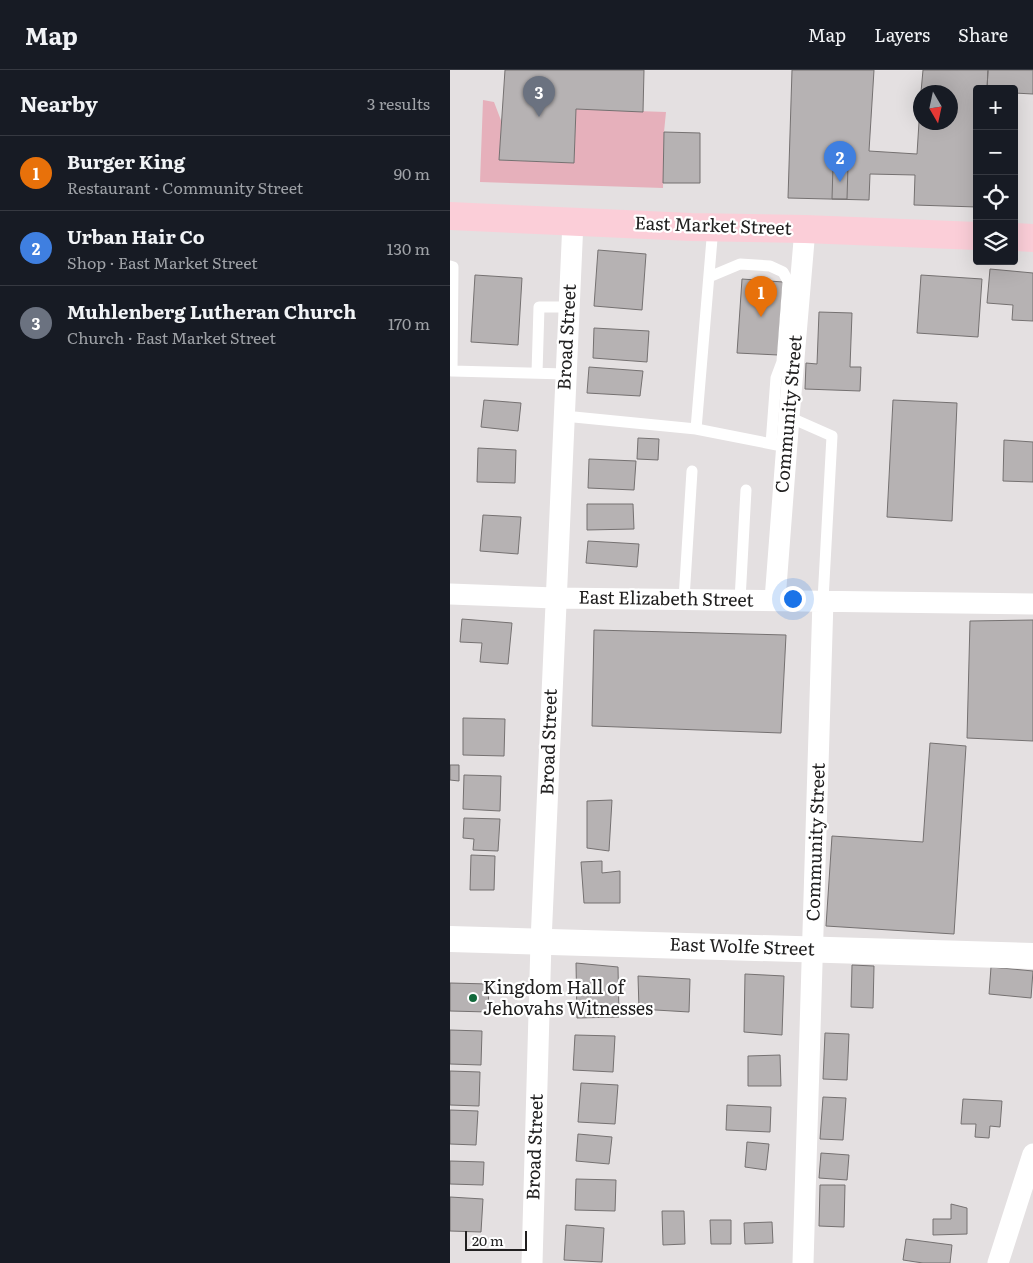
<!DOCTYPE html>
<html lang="en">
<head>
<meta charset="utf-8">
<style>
	:root { --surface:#171b24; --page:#20242c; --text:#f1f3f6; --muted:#9ea1a6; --line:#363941; --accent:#0f766e }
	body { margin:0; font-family:Literata,serif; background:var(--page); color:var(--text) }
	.controls { position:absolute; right:15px; top:15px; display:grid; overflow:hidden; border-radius:5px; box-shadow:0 5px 20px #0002 }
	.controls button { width:45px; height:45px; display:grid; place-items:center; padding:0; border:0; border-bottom:1px solid var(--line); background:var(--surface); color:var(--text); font:25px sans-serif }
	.compass { position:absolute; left:463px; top:15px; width:45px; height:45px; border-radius:50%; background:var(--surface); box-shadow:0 5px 20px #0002; rotate:171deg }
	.scale { position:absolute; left:15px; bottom:12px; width:62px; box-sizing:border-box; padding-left:5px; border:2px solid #212020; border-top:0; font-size:14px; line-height:18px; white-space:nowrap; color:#212020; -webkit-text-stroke:4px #fff; paint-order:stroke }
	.you { position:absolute; left:342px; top:528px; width:18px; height:18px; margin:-12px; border:4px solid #fff; border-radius:50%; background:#1a73e8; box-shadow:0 0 0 8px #1a73e833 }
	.badge { display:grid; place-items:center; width:32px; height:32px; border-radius:50%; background:var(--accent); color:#fff; font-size:16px; font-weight:700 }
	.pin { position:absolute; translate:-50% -41px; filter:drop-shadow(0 1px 2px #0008) }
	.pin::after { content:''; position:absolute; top:26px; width:18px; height:15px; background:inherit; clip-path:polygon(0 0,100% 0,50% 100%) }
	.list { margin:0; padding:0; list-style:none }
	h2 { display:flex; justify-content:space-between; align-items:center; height:65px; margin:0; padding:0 20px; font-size:21px }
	h2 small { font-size:16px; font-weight:400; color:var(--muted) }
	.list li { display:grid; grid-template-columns:32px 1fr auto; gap:15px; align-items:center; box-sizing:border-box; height:75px; padding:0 20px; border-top:1px solid var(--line) }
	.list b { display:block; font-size:19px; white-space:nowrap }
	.list p { margin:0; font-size:16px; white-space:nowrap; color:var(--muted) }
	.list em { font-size:16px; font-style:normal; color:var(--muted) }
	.icon { flex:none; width:28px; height:28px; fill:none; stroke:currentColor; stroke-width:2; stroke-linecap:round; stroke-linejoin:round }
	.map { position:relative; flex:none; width:583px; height:1193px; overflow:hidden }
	header { display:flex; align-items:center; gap:30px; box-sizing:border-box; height:70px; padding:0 25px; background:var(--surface); border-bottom:1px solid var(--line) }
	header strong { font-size:24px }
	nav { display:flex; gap:28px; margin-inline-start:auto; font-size:18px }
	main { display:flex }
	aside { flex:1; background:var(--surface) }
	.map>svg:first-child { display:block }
	.green { fill:#e6b0bb }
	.building { fill:#b6b2b3; stroke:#757171 }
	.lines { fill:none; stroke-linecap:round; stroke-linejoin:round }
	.service { stroke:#fff; stroke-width:11 }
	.minor { stroke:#fff; stroke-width:21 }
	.tertiary { stroke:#fff; stroke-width:26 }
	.primary { stroke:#fbced8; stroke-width:28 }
	.poi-dot { fill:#11693b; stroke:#fff; stroke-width:2 }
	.labels { text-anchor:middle; stroke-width:4.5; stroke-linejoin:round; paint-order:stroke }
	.street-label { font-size:18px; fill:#212020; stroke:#fff }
	.poi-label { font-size:18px; fill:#212020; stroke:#fff; text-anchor:start }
</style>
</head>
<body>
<header>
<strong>Map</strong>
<nav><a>Map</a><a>Layers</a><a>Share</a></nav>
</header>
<main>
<aside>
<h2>Nearby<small>3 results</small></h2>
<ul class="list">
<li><span class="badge" style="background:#e8710a">1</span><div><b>Burger King</b><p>Restaurant · Community Street</p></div><em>90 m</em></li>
<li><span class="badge" style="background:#3f7fe0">2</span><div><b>Urban Hair Co</b><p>Shop · East Market Street</p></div><em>130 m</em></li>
<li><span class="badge" style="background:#6b7280">3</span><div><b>Muhlenberg Lutheran Church</b><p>Church · East Market Street</p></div><em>170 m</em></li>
</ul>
</aside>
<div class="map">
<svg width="583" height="1193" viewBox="0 0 583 1193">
	<rect width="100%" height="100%" fill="#e4e0e1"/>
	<path class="green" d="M33,30L44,32L52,53L49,90L124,93L126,39L216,42L214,62L213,118L30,112Z"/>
	<path class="building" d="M55,0H194L193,42L126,39L124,93L49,90Z
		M342,0H424L419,81L467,84L470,36V52H500V22H471L473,0H538L537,19H527V137L464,135L465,105L420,104L419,130L338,128Z
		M538,0H583V24L564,23V19H537Z
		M214,62L250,63V113H213Z
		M398,95L397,129H382L383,96Z
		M148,180L196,184L192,240L144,236Z
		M540,199L583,203V251L562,250L563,235L537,233Z
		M25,205L72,208L68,275L21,272Z
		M471,205L532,209L528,267L467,263Z
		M292,209L333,212L328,285L287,283Z
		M369,242L402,243L400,297H411L410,321L355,319L356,293L367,294Z
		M144,258L199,261L197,292L143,288Z
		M139,297L193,301L190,326L137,323Z
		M34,330L71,333L68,361L31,357Z
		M443,330L507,333L502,451L437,447Z
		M188,368L209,369L208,390L187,389Z
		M554,370L583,372V412L553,411Z
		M28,378L66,380L65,413L27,412Z
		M139,389L186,391L184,420L138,418Z
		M137,434H183L184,459L137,460Z
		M33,445L71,447L68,484L30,481Z
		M138,471L189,474L187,497L136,493Z
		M12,549L62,553L58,594L30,592L32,573L10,572Z
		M583,550V671L517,668L520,551Z
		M144,560L336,565L331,663L142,656Z
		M13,648L55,649L54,686L13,685Z
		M480,673L516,676L504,864L376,856L382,766L473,772Z
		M0,695H9V711L0,710Z
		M14,705L51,706L50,741L13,739Z
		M162,730L159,781L137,778V731Z
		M14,748L50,749L48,781L23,780L24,769L13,768Z
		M21,785L45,786L44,820H20Z
		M152,791V803L170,801V833H134L131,792Z
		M126,893L168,897L169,947L127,948Z
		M402,895L424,896L423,938L401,937Z
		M541,897L583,901L581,928L539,924Z
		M295,904L334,906L332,965L294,962Z
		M188,906L240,909L239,942L189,939Z
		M0,913L39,914L38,942L0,941Z
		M0,960L32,961L31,995L0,994Z
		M375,963L399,964L397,1010L373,1009Z
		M125,965L165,966L163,1002L123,1000Z
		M330,985L331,1016H298V986Z
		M0,1001L30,1002L29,1036L0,1035Z
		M131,1013L168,1015L165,1054L128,1052Z
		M373,1027L396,1028L393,1070L370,1069Z
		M513,1029L552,1031L550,1057L540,1056L539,1068L525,1067L526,1054H511Z
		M277,1035L321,1037L320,1062L276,1060Z
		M0,1040L28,1041L26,1075L0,1074Z
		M128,1064L162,1067L159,1094L126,1091Z
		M297,1072L319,1074L316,1100L295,1097Z
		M371,1083L399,1085L397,1110L369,1108Z
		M0,1091L34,1092L33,1115L0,1114Z
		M126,1109L166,1110L165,1141L125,1140Z
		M370,1115H395L394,1157L369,1156Z
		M0,1127L33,1129L31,1162L0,1161Z
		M501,1134L517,1138V1164L483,1165V1149H501Z
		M212,1141H234L235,1174L213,1175Z
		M260,1150H281V1174H261Z
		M322,1152L323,1173L295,1174L294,1153Z
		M116,1155L154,1158L152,1192L114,1190Z
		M456,1169L502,1175L500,1193H473L453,1190Z"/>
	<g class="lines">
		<path class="service" d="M0,196L3,197L2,301L116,304
			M259,207L290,194L320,196L333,202L338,211L332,292L326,308L321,374
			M87,303L89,237H119
			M114,346L246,359L327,375
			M339,347L382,366L373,530
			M246,359L263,157
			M234,529L242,401
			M290,530L296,420"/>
		<path class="minor" d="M0,524L105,528L583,534
			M325,530L339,347L355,159
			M82,1193L91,872L123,151
			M353,1193L373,530
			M548,1193L583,1084"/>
		<path class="tertiary" d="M0,869L583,886"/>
		<path class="primary" d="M0,146L241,157L355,159L527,166
			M564,167L583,168"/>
	</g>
	<circle class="poi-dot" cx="23" cy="928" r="5"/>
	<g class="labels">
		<g class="street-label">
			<text transform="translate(263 156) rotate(2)" y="6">East Market Street</text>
			<text transform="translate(117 267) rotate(-87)" y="6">Broad Street</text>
			<text transform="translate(339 344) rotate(-85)" y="6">Community Street</text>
			<text transform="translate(216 529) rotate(1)" y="6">East Elizabeth Street</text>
			<text transform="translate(99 672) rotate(-88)" y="6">Broad Street</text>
			<text transform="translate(366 772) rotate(-88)" y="6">Community Street</text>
			<text transform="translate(292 877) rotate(2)" y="6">East Wolfe Street</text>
			<text transform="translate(85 1077) rotate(-88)" y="6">Broad Street</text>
		</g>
		<g class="poi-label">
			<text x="33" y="924">Kingdom Hall of<tspan x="33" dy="21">Jehovahs Witnesses</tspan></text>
		</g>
	</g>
</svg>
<div class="controls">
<button>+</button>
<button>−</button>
<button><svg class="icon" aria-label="locate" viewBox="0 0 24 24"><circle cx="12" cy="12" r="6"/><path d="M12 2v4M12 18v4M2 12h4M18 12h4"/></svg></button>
<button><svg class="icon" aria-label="layers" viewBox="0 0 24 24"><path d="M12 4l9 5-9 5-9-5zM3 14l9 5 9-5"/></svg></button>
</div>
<svg class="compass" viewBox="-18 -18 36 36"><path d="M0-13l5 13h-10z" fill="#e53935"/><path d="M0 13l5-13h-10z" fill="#9ea1a6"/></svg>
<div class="scale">20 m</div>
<div class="you"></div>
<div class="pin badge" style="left:311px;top:247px;background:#e8710a">1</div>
<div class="pin badge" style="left:390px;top:112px;background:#3f7fe0">2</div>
<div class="pin badge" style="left:89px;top:47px;background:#6b7280">3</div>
</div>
</main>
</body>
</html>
